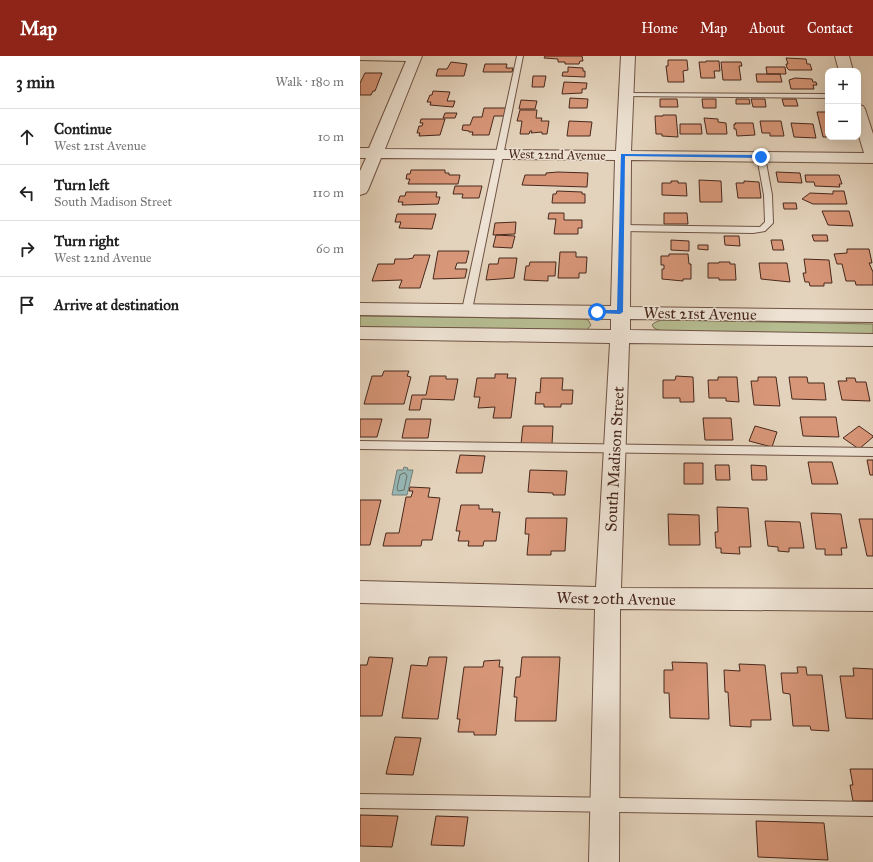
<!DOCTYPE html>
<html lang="en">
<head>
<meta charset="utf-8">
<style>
	:root { --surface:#fff; --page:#f6f6f6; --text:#222; --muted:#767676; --line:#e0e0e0; --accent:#8f2418 }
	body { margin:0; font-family:"IM FELL Great Primer",serif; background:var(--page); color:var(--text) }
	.controls { position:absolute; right:12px; top:12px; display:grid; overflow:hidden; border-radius:8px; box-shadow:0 4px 16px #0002 }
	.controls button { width:36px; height:36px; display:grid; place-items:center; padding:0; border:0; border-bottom:1px solid var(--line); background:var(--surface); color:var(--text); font:20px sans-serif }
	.stop { position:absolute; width:12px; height:12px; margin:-9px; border:3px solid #1a73e8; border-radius:50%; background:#fff }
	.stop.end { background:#1a73e8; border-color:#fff; box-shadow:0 1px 4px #0008 }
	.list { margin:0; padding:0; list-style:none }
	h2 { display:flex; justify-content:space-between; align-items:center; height:52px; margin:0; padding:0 16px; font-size:17px }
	h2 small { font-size:13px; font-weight:400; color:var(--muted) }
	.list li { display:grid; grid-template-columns:26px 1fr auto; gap:12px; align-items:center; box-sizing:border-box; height:56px; padding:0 16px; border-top:1px solid var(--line) }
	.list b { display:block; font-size:15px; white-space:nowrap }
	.list p { margin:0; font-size:13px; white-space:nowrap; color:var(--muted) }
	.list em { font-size:13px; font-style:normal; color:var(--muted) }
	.icon { flex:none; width:22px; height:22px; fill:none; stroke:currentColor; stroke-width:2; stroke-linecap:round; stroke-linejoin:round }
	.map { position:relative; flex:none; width:513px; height:806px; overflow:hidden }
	header { display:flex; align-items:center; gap:24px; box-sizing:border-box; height:56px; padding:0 20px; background:var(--accent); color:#fff }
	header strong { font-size:19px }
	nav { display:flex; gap:22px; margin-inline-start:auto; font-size:14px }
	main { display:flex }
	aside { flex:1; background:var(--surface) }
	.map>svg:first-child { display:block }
	.green { fill:#b5bc90; stroke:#7e7256 }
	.water { fill:#96b7b5; stroke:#777e78 }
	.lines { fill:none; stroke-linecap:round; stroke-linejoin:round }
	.shore { stroke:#6f7068; stroke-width:1 }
	.building { fill:#d79678; stroke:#48281c }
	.lane-casing { stroke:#6f5344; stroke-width:2 }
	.street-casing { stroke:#6f5344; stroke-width:2 }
	.lane { fill:#ede2d3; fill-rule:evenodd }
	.street { fill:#ede2d3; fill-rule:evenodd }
	.route { fill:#1a73e8 }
	.labels { text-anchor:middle; stroke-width:3; stroke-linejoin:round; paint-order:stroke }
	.far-street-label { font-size:13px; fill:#48281c; stroke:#ede2d3 }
	.street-label { font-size:16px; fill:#48281c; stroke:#ede2d3 }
</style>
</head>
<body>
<header>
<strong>Map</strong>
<nav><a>Home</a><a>Map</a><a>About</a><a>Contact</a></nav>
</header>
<main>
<aside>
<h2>3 min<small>Walk · 180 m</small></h2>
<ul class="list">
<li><svg class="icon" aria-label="ahead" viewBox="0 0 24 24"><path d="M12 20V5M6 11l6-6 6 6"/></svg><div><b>Continue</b><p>West 21st Avenue</p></div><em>10 m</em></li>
<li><svg class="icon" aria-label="left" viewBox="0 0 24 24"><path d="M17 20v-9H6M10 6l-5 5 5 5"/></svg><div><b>Turn left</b><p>South Madison Street</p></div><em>110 m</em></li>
<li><svg class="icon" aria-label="right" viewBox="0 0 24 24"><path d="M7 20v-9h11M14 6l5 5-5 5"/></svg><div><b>Turn right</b><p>West 22nd Avenue</p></div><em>60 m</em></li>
<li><svg class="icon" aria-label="arrive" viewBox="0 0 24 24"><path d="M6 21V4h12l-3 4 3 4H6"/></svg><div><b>Arrive at destination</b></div></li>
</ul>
</aside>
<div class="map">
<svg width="513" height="806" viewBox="0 0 513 806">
	<rect width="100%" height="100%" fill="#e4d3bc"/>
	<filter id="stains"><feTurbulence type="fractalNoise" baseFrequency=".005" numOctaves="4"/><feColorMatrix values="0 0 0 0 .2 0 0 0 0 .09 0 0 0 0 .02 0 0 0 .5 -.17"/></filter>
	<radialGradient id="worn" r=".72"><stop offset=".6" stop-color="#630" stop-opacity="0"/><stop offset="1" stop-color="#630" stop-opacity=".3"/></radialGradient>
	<path class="green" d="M0,260L224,263L228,264L231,269L227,274L223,275L0,271Z
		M301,264L513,268V278L301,275L294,272L292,269L294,267Z"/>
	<path class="water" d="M44,411L48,412L47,414H53L47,439H32L37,414H43Z"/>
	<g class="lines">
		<path class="shore" d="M45,417L47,420L44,434L38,435L37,432L40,419Z"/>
	</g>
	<path class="building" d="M185,0H222L223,5H220L219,8H205V6H198V3L184,2Z
		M426,2L446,3L447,8H450L452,14H429L427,12L426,8H428Z
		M308,4H327L328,14L323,15L324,26H308L306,10H308Z
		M346,5H359L360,15H354L355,22H341L339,6H346Z
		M91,6L107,8L104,20H76L78,13H87Z
		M361,6H381L382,10H379L381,24H363Z
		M125,8H147L146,12H153L152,16H123Z
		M208,11L223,12V15H225V21L202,20L203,16H208Z
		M406,11H425L426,18H407Z
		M5,17H22L15,35H13L11,39H0V27Z
		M396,18H420L422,26H397Z
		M173,20H186L184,31H172Z
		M435,22L452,23L453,26H456L457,29H453L454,33H431L429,24Z
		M204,26L227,27L226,33H222V37L202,38Z
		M73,35L90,36L87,45H95L93,51L70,49L71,46H67L70,39H72Z
		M210,42L228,43L227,52H209Z
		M300,43H317L318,51H300Z
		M342,43H356V52H343Z
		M376,43H389L390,48H376Z
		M391,43H405L406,51H393Z
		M422,43H436L438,50H424Z
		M161,44L177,45L175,53H159Z
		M124,52H146L144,60H134L129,79H112L113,76H109V75L102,74L103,69H110L113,61H122Z
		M160,54H177L176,62H182L181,65H189L187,78H182V76L171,77L172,75H170L169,78H160L162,65H157Z
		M457,56H468V81H463Z
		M85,57H97L95,62H83Z
		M303,59H316L318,81L302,80V78H296L295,60H303Z
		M344,62L358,63V66L366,67L367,78H347Z
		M61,63H85L80,79L59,80L60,77H57L59,70H62L63,67H60Z
		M209,65L232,66L230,80H207Z
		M400,65H421L424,80H410V77H402Z
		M375,67H393L395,79L377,80L376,73H374V68H376Z
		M431,67L453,68L456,82L434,81Z
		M320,68H341L342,78H320Z
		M51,114H85V117H89V119H100L98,128H48L50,123H46L47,118H50Z
		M198,116L228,117L227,131L162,129L165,119H186V117Z
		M416,116L440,117L442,127L418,126Z
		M445,119H479L482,128H479L480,131L455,130L454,126H446Z
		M339,124L361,125L362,146H340Z
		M311,125H318V127H326L327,140L302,139V127H311Z
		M384,125L399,126L401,142H378L376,127H384Z
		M95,130H122L119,142H102L103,138H93Z
		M197,135L222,136V138H225V147H192L193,138H196Z
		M473,135H484L487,148H453L442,143L450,137L473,138Z
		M46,136H77L76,141H80L78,148L42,149L43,146H38L40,140H45Z
		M423,147H436L437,153H424Z
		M462,155H489L493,170L468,169Z
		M189,157H204V164H222V172H218V178H194L196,163H188Z
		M304,157H327L328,168H304Z
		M37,158H76L72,173L39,172L41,166H35Z
		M156,166L155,178L133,179L135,167Z
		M136,179L155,180L152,192L133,191Z
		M452,179H467L468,185H454Z
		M364,180H379L380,190L365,189Z
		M311,184L329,185V195L311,194Z
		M411,184H422L424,194H413Z
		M338,189H348V194L338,193Z
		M487,193H509L512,207H509L513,216V229H496L495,225H486L482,208H477L474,198L487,197Z
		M78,195H109L106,207H97L95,213H107L105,222L73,223Z
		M200,196H216V201H227L226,217H219V222H198Z
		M309,198H328L329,208H331V223H323V225L302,223V213H304V209H301V200H309Z
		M54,199H70L60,232H39L42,224L12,225L18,208H34L35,203H48L53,202Z
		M139,202H157L154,222L126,224L129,208H138Z
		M444,203L469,204L472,227H464V230H450L449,226H445L443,217H446Z
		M170,206H196L195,220H188V225L164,224L166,210H169Z
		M359,206H370V208H375L376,224H359V222H348V207H359Z
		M399,207H427L430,226L401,223Z
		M24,315H49L47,320L51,321L44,348H4L12,320H22Z
		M135,318H148L147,322H156L151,362H133L135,351L118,352L120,341H114L117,322H135Z
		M70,320H86V323H98L94,344L62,343L60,354H49L52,339H66Z
		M316,320L333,321L334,346H320V342H303V324H315Z
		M358,321H377L379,346L366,345V342H349L348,324H358Z
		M398,321H416L420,350L394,349L391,325H398Z
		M429,321H447L448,327H464L466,344L432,343Z
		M181,322H203L202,334H213L212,348H201V351H184V348H175L176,336L180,337Z
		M486,322H495L496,326H506L510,345L482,344L478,325H487Z
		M440,361H476L479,381L443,380Z
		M343,362H371L373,384H345Z
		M0,363H22L17,381H0Z
		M46,363H71L68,382H42Z
		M163,370H193L192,388H161Z
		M395,370L417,376L412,391L389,385Z
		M499,370L513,380V381L499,393L483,382Z
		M100,399L125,400L122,417H96Z
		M507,404H513V419H510Z
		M448,406H472L478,428H452Z
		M324,407H343V428H324Z
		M355,409H369L370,424H356Z
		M391,409L406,410L407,424H392Z
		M170,414L207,415L205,439H193V437L168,436Z
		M50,431L70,432L68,441L80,442L72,484H62L61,490H23L26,477H39L46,441H51L53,435H49Z
		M0,444H21L10,489H0Z
		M101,449H119V453H133L132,456H140L136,485H124L123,490H108L109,485H98L100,475H96Z
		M357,451L388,452L391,491H379L380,498L361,497V492H356L355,476H358Z
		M451,457L481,458L487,492H481L482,499H465V493H456Z
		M308,458L339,459L340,489H309Z
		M166,462H207L205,495H191V499H167L169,478H165Z
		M499,463H513V500H507Z
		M405,465L440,466L444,492H429V496L418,495V491L408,490Z
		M9,601L33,602L22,660H0V609H7Z
		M69,601H87L78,663L42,662L51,609L67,610Z
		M162,601H200L196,665H155L157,641H154L156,621H160Z
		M140,604L139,611H143L136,679H114V676H98L100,663H97L104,611H123L124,605Z
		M312,606L347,607L349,663L310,662L309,637H304V614H313Z
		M379,608L405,609L411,664H391V671L370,670L368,636H365L364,614L380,615Z
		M437,611H446L447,619H462L469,675L451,674L450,670H433L430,638L423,637L421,617H438Z
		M493,612L513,613V663L486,662L480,620H494Z
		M35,681L61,682L53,719L26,718Z
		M490,713H513V745H493L490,729H493Z
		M0,759L38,760L32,791L0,790Z
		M76,760L108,761L104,790L71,789Z
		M396,765L464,767L468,804L398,801Z"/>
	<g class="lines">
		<defs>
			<path id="lane" d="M157,0H163L112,254L107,257L102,254Z
				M266,37L468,38V42L264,40V38Z
				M398,99H401L405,101L412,139L413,167L405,175L393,177L262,175L258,172L262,169L400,171L405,166L404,139L397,101Z
				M0,385L513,392V400L0,393Z
				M0,738L513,746V760L0,752Z"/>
			<path id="street" d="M0,0H62L25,93L256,95L261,0H275L271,95L504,97L498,77V49L503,50L505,53L513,78V107L271,104L270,251L513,254V266L270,263V274L513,278V290L269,287L261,532L513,533V555L260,553L259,806H229L235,553L0,547V525L236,531L250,287L0,283V271L251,274V263L0,259V247L251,250L255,104L21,102L8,134L6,137L0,139V115L6,102H0V92H9L46,5L0,4Z
				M475,0H489L493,15H479Z"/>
		</defs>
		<use href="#lane" class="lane-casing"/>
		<use href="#street" class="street-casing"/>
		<use href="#lane" class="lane"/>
		<use href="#street" class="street"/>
	</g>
	<path class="route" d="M261,98L401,99L404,101L401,102L265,100L263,256L260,258L237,257H235V254H257Z"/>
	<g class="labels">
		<g class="far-street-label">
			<text transform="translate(197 98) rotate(1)" y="5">West 22nd Avenue</text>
		</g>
		<g class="street-label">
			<text transform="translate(340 257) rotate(1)" y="6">West 21st Avenue</text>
			<text transform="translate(254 403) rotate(-87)" y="6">South Madison Street</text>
			<text transform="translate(256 542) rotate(1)" y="6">West 20th Avenue</text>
		</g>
	</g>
	<rect width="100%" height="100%" filter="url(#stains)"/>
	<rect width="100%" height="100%" fill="url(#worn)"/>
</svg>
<div class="controls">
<button>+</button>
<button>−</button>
</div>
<div class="stop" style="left:237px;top:256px"></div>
<div class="stop end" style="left:401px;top:101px"></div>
</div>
</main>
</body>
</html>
